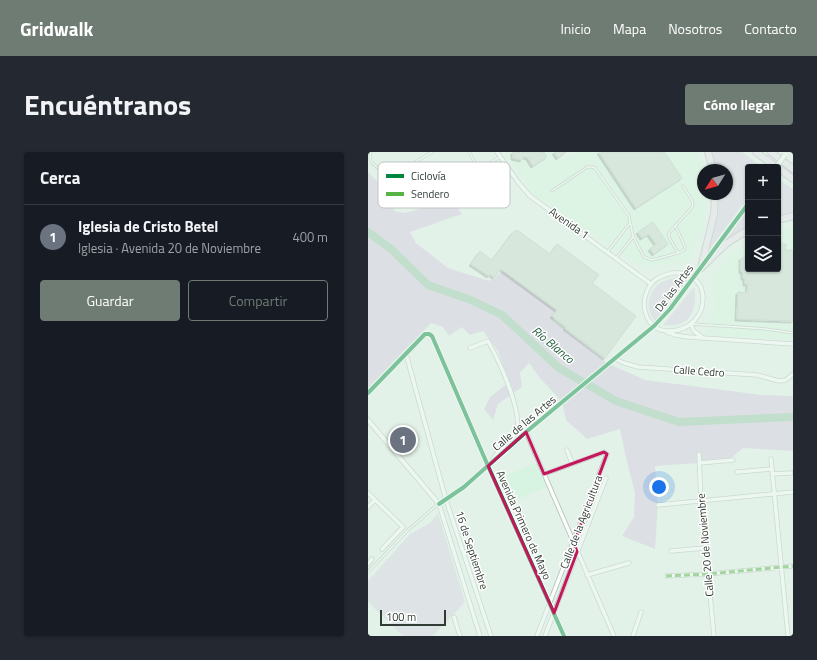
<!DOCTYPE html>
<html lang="es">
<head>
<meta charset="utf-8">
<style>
	:root { --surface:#171b24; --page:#242831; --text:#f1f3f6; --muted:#9ea1a6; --line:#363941; --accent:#6e7c73 }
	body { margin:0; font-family:"Titillium Web",sans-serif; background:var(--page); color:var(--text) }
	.controls { position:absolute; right:12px; top:12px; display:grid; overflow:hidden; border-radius:4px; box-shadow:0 1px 3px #0004 }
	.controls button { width:36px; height:36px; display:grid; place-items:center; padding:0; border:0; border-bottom:1px solid var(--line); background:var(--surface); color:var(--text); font:20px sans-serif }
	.compass { position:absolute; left:329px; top:12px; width:36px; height:36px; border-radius:50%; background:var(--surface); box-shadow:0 1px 3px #0004; rotate:233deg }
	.scale { position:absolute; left:12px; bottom:10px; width:66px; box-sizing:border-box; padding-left:4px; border:2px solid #303c34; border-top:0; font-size:11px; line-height:14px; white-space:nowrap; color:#303c34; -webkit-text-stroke:3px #fff; paint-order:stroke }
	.you { position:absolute; left:291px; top:335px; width:14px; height:14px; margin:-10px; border:3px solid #fff; border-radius:50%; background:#1a73e8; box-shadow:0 0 0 6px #1a73e833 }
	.badge { display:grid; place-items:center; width:26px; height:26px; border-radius:50%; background:var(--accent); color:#fff; font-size:13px; font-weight:700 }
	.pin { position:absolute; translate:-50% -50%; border:2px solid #fff; box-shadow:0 1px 4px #0006 }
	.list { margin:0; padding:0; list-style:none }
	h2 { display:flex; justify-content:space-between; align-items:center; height:52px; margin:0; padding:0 16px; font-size:17px }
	h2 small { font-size:13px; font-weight:400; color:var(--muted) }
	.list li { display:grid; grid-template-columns:26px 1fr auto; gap:12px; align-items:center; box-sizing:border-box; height:64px; padding:0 16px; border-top:1px solid var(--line) }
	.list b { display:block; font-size:15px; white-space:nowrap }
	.list p { margin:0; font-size:13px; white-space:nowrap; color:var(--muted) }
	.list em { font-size:13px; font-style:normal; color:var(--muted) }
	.actions { display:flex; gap:8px; padding:12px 16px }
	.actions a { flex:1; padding:9px 0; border:1px solid var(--accent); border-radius:4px; text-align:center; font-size:14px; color:var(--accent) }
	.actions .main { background:var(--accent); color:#fff }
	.icon { flex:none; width:22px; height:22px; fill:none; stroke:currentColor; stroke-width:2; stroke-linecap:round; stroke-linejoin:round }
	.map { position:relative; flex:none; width:425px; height:484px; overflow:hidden; border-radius:4px }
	header { display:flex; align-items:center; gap:24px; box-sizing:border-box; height:56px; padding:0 20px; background:var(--accent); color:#fff }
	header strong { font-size:19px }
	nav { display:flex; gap:22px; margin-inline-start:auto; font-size:14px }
	.intro { display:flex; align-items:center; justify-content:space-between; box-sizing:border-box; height:96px; padding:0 24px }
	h1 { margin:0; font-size:28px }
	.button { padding:10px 18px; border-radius:4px; background:var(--accent); color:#fff; font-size:14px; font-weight:700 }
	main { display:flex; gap:24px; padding:0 24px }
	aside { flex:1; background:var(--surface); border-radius:4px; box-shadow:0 1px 3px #0004 }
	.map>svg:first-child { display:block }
	.built { fill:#d7f3e1 }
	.green { fill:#d9d2e3 }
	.forest { fill:#d4cbe0 }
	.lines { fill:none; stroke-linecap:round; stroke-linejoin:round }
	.river { stroke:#9bc5ab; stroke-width:8 }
	.building { fill:#c9dacf; stroke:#bcc8c0; filter:url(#shadow) }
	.service-casing { stroke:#afbcb4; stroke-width:3 }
	.minor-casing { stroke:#afbcb4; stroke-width:5 }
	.tertiary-casing { stroke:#afbcb4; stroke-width:5.5 }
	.motorway-casing { stroke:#b8b8bf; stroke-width:8 }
	.service { stroke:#fbfdfc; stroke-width:1.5 }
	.minor { stroke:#fbfdfc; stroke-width:3.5 }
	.tertiary { stroke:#fbfdfc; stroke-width:4 }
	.motorway { stroke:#e8e3ed; stroke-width:6 }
	.tertiary-bridge-casing { stroke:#afbcb4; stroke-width:5.5; stroke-linecap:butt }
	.tertiary-bridge { stroke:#fbfdfc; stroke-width:4 }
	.quiet { stroke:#56b346; stroke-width:3; stroke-dasharray:6 3; stroke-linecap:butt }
	.cycleway-casing { stroke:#fff; stroke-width:6 }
	.cycleway { stroke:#00873e; stroke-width:4 }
	.marked { fill:none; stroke:#c2185b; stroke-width:3; stroke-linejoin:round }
	.labels { text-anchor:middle; stroke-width:3; stroke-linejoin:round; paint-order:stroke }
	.street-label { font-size:11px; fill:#303c34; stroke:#fff }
	.water-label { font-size:12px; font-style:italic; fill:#1b5839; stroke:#fff }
	.key { fill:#fff; stroke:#c1c4c2; stroke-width:1 }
	.key-label { font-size:11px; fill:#303c34 }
</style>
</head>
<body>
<header>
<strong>Gridwalk</strong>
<nav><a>Inicio</a><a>Mapa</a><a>Nosotros</a><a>Contacto</a></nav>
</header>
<div class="intro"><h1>Encuéntranos</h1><a class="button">Cómo llegar</a></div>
<main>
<aside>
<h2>Cerca<small></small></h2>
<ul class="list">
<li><span class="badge" style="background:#6b7280">1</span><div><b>Iglesia de Cristo Betel</b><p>Iglesia · Avenida 20 de Noviembre</p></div><em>400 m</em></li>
</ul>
<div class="actions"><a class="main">Guardar</a><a>Compartir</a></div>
</aside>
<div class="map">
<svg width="425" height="484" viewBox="0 0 425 484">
	<defs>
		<filter id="shadow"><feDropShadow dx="-2" dy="2" stdDeviation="0" flood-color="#0004"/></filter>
	</defs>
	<rect width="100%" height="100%" fill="#e2f2e8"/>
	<path class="built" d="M137,0H186L193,10L209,0H330L335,18V42H338L339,47L337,66L330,89L317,110L273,114L166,44Z
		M425,75V188L337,182L347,155L344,124L367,100L380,92V117H410V78Z
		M168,311L178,335L138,352L127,328Z"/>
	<path class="green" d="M343,0H374L394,15H380V46L338,102L350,63L351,42H359V18H348Z
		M410,27L425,37V62L410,65Z
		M380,58V76L356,90Z
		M313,125L320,127L287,169C276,157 280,138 294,130C300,127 306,126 313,125Z
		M326,135C330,158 322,177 295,173Z
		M70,361L97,450L65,484H35L0,450V429L42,382L63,370Z"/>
	<path class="forest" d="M0,20L25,45L26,59L37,61L84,48L94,62L42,80L48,91L80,116L121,129L135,119L191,157L185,168L239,211L277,228L394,243L425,244V299L375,296L362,307L331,311L287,314L290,353L287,397L254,384L266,365L267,341L258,306L252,277L219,287L198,268L194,250L172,226L161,211L152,221L154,235L130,252L125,268L116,257L122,245L141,230L130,199L115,179L102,183L94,175L81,184L75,175L63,171L0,236Z"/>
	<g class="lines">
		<path class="river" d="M0,80L23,97L60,133L103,148L134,163L191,216L248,249L311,270L425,265"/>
	</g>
	<path class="building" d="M145,0H176L179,5L165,14L160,6L155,4L154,8L145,6Z
		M186,0H198L190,6Z
		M231,0H296L314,26L268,56Z
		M285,70L300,92L286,102L282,97L288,92L281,82L274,86L270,80Z
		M149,78L182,102L189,92L231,123L224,131L268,164L237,206L197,176L198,175L184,164L189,158L133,117L126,125L122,122L121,124L103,112L112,99L124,108L145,80Z
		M410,92H418L417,98H425V169L369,167L370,140L379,141L380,132H377V126H375V121L373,119V106H380V117H410Z
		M40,276L47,285L30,298L23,290Z"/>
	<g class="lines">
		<defs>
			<path id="service" d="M3,0L2,6L4,11L44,44L53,46L79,44L95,50H101L114,43L117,35L111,17L101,0
				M112,17L132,5
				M21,26L64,0
				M184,39L219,15H224L227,16L261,64L265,84L276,105L284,108L310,101L301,85V81L325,54L324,48L315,34
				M308,75L317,95L316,98L310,101
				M240,99L262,71
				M249,105L265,85
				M324,172L398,177L425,181
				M0,420L39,379L70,352"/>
			<path id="minor" d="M129,0L150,30L162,44L283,132
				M304,121C347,117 344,177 303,179C275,181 268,144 287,128C292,124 298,123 304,121Z
				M323,173L326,179L335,186
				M299,180L307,183L320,185L425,192
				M102,196L120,189C130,207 158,264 147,283C145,285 142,287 140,289C133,296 127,302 123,311
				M38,202L78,348L123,484
				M247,207L256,211L270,215L389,223L411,229L418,228L425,222
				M158,280L246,484
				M199,298L204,311
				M331,302L333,349L346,484
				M403,307L420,484
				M331,311L365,308
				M120,314L196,484
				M369,320L404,317
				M404,322L423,321
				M0,341L35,375L14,397
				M71,352L112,484
				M290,353L425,340
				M0,355L7,348
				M303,399L337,396
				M0,412L4,407
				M219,423L261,411
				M298,424L340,422L425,414
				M86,465L92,484
				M169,484L239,302L236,300L176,322
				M177,484L238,326
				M265,484L273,460"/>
			<path id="tertiary" d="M339,108L380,52
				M0,241L57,182H61L64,184L120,314
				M0,268L71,352L96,335L158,280L286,174L302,157L333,115"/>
			<path id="motorway" d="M340,0L345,18
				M388,0L408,15
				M403,0L425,17
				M410,16L425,27
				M410,68L425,64
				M333,116L346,62L347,42
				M333,116L359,91L380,78"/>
		</defs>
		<use href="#service" class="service-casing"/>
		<use href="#minor" class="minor-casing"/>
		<use href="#tertiary" class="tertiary-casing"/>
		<use href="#motorway" class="motorway-casing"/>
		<use href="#service" class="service"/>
		<use href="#minor" class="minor"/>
		<use href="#tertiary" class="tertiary"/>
		<use href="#motorway" class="motorway"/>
		<defs>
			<path id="tertiary-bridge" d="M408,15L417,3"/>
		</defs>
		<use href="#tertiary-bridge" class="tertiary-bridge-casing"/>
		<use href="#tertiary-bridge" class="tertiary-bridge"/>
		<path class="quiet" d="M298,424L340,422L425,414"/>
		<defs>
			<path id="cycleway" d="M0,241L57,182H61L64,184L120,314L196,484
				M71,352L96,335L158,280L286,174L302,157L380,52"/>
		</defs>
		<use href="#cycleway" class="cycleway-casing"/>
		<use href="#cycleway" class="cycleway"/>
	</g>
	<path d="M0 0H425V484H0ZM158,280L176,322L236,300L239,302L206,391L209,400L186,461L120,314Z" fill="#e2f2e8" fill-opacity=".55" fill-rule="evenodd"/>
	<path class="marked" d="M158,280L176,322L236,300L239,302L206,391L209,400L186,461L120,314Z"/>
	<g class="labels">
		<g class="street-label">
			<text transform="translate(201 71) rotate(35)" y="4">Avenida 1</text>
			<text transform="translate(306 136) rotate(-53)" y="4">De las Artes</text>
			<text transform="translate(331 219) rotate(4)" y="4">Calle Cedro</text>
			<text transform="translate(156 271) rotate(-40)" y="4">Calle de las Artes</text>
			<text transform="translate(213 370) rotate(-69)" y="4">Calle de la Agricultura</text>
			<text transform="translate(156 373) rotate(66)" y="4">Avenida Primero de Mayo</text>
			<text transform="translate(337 393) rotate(-95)" y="4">Calle 20 de Noviembre</text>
			<text transform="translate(104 398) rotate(72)" y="4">16 de Septiembre</text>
		</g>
		<g class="water-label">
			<text transform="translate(185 193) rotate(40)" y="4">Río Blanco</text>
		</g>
	</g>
	<rect x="10" y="10" width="132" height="46" rx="6" class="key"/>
	<rect x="18" y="22" width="18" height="4" fill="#00873e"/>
	<rect x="18" y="40" width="18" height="4" fill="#56b346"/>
	<g class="key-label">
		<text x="43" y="28">Ciclovía</text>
		<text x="43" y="46">Sendero</text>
	</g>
</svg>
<div class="controls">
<button>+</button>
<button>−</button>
<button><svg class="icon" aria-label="layers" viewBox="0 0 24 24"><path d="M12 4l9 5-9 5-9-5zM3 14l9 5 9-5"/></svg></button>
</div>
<svg class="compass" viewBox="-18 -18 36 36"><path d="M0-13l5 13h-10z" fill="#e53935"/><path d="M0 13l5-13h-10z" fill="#9ea1a6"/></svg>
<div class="scale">100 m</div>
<div class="you"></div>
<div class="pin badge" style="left:35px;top:288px;background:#6b7280">1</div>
</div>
</main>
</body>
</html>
